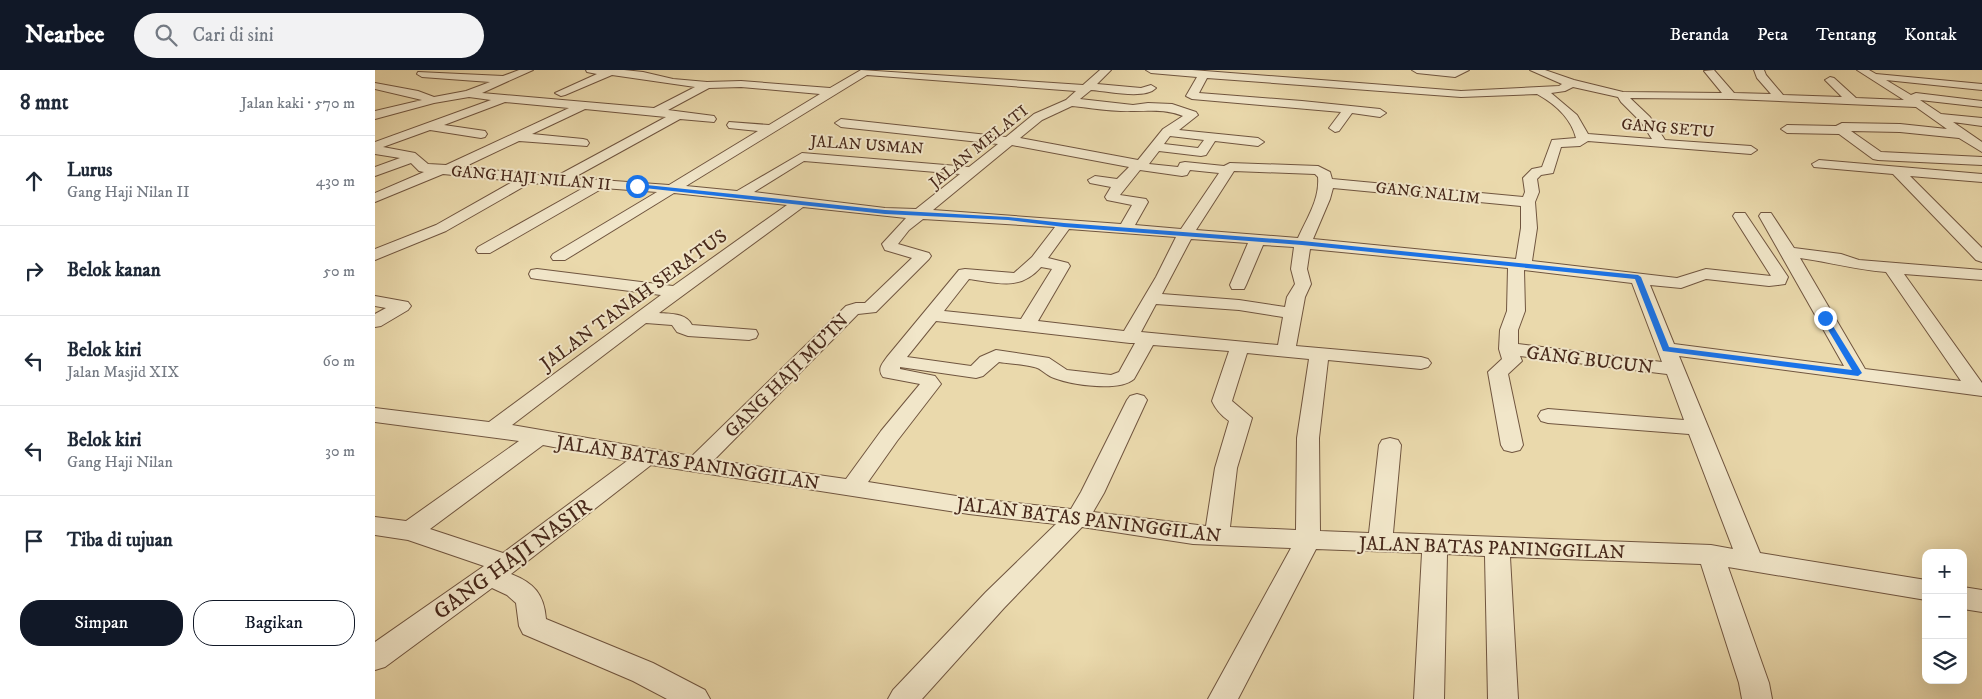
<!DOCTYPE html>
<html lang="id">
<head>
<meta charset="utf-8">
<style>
	:root { --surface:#fff; --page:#f2f2f3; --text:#1f2937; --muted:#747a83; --line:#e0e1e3; --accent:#111827 }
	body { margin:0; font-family:"IM FELL DW Pica",serif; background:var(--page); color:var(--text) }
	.controls { position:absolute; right:15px; bottom:15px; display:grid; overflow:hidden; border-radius:10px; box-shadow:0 5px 20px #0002 }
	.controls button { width:45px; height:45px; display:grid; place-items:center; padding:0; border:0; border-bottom:1px solid var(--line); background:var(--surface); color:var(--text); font:25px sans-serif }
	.stop { position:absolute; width:15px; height:15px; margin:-11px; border:4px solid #1a73e8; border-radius:50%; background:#fff }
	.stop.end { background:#1a73e8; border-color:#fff; box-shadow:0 1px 5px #0008 }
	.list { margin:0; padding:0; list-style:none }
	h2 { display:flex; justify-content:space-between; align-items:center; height:65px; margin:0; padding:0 20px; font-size:21px }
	h2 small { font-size:16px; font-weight:400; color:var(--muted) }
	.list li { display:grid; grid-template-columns:32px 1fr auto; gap:15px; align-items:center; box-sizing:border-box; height:90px; padding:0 20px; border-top:1px solid var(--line) }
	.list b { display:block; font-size:19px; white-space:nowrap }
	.list p { margin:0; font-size:16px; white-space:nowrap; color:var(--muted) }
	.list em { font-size:16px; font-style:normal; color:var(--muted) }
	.actions { display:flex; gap:10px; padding:15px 20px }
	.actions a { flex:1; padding:11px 0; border:1px solid var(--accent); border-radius:20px; text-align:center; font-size:18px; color:var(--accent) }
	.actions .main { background:var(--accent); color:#fff }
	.icon { flex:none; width:28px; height:28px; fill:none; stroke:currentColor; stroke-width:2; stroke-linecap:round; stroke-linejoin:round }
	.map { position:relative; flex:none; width:1607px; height:629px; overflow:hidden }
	header { display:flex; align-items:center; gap:30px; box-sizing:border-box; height:70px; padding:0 25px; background:var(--accent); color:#fff }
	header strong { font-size:24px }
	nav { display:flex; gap:28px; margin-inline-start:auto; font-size:18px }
	.search { width:350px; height:45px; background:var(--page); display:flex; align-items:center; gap:12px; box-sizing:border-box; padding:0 18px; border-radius:28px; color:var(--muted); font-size:19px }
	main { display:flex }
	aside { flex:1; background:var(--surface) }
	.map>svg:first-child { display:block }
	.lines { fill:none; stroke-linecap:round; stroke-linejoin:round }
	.minor-casing { stroke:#70553f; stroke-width:2 }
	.minor { fill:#f1e6c9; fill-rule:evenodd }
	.route { fill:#1a73e8 }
	.labels { text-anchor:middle; stroke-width:4; stroke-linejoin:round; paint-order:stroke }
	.far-street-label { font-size:16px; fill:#48291b; stroke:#f1e6c9 }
	.street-label { font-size:19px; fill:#48291b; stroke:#f1e6c9 }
	.near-street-label { font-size:22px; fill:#48291b; stroke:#f1e6c9 }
</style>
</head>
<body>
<header>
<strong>Nearbee</strong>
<div class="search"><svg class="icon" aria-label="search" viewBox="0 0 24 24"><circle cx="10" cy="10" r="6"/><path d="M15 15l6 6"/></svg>Cari di sini</div>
<nav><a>Beranda</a><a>Peta</a><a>Tentang</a><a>Kontak</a></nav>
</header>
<main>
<aside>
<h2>8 mnt<small>Jalan kaki · 570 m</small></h2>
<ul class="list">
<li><svg class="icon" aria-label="ahead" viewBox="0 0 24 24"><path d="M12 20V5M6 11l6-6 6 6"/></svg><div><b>Lurus</b><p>Gang Haji Nilan II</p></div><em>430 m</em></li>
<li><svg class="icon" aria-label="right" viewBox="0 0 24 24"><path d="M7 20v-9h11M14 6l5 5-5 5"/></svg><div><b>Belok kanan</b></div><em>50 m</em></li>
<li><svg class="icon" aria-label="left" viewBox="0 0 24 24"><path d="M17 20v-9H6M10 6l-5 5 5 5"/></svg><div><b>Belok kiri</b><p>Jalan Masjid XIX</p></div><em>60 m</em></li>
<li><svg class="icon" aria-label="left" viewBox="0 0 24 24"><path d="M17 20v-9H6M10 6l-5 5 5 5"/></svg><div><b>Belok kiri</b><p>Gang Haji Nilan</p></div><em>30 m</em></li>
<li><svg class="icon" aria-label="arrive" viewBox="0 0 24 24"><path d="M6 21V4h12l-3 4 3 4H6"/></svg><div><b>Tiba di tujuan</b></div></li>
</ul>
<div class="actions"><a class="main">Simpan</a><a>Bagikan</a></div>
</aside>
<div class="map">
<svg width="1607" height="629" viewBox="0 0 1607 629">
	<rect width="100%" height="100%" fill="#ead9ac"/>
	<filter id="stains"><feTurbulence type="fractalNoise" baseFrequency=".004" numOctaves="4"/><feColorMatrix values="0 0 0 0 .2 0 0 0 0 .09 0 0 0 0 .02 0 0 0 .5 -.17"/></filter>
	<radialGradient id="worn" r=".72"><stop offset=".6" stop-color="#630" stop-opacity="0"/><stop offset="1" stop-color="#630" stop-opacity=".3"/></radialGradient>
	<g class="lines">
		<defs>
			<path id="minor" d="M144,0H158L107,23L279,38L320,17L237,5L190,25L186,26L180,23L222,4L212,2L211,0H249L268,2L298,9L332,12L366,11L455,18L486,0L708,15L725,0H736L722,14L766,18L776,15L781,18C770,30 732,21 716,20L705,29L758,35L773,33L797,34L821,42L823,45L804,60L883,68L889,72L883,76L840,71L831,85L826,86L784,81L774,94L803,97L805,93L810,92L849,96L855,93L943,96L955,102L957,109L1148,127L1150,122L1148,108L1157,99L1167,97L1177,70L1201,68C1196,48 1180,34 1162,24L1086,27L832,8L824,23L927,31L1005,39L1011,43L1005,47L977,43L964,61L960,62L954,58L966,42L817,29L811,26L822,7L776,3L771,0H817L1086,21L1184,16L1187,14L1155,0H1170L1199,10L1248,22L1347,23L1329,1L1339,0L1359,23L1396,24L1382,8L1379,0H1389L1391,5L1408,25L1467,27L1450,10L1455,7L1459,8L1481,28L1529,30L1482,0H1494L1501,4L1607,14V20L1511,10L1536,25L1541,23L1607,31V37L1545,30L1566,44L1607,48V56L1578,52L1607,72V82L1584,68L1525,62L1476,61L1506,82L1607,87V95L1503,90L1498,89L1464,64L1412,63L1406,59L1412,55L1461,56L1467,53L1525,54L1572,59L1541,37L1356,29L1255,28L1275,47L1290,70L1376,76L1382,80L1376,84L1213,71L1205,76L1186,77L1178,103L1166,105L1162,109L1164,122L1160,132L1162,158L1157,191L1302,208L1331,199L1396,206L1358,146L1360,143H1370L1413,207L1410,214L1394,216L1331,209L1306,218L1275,215L1299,274L1469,296L1384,146L1386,143H1396L1419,178L1466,184L1484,190L1607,200V210L1529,204L1607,313V326L1304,286L1385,483L1551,510V530L1353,497L1394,613L1397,629H1367L1364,613L1326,494L1135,487L1143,629H1113L1110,486L1072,484L1069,629H1039L1047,483L941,479L863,629H833L916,478L818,474L707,457L629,538L547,629H513L518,620L611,522L681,454L594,444L276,395L136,504C159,513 169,524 171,549L278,593L330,620L335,629H292L258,611L148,564L144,556L141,533L132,525L117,518L10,597L0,600V572L109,496L33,470L0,465V447L31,451L144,371L0,352V338L114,352L286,225L162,209L156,208L154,204L156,200L162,199L298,216L412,135L299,123L190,190H178L176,187L178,184L282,122L228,118L115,183H103L101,180L103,177L210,117L155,113L71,161L0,190V179L61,155L139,111L68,104L0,132V123L49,102L44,101L36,93L0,106V97L25,88L0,84V72L116,30L94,27L59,33L0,49V41L47,30L0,19V13L43,21L59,27L91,21L115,12L47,7L42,4L43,2L128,6ZM492,5L701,21L691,30L659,44L631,67L466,49L460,53L466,57L623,74L594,97L427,83L362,121L311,116ZM366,17L445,24L394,55L354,52L352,55L354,58L383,61L294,115L198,108L305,49L339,52L341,49L339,46L293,40L334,18ZM1198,17L1243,27L1246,32L1266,52L1277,69L1213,64L1202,45L1176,23L1190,21ZM130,32L194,38L71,95L53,94L40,83L8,77L55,60L106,68L110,67L112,64L110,61L69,55ZM697,36C717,38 739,42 759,41C777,41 791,39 808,46L788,59L763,90L645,68L667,50ZM210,39L291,47L180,107L89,97L144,71L212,76L214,73L212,70L208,69L157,64ZM795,66L829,70L823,78L789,74ZM637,75L754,97L742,109L720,106L713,110L715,113L736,117L730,127L732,130L757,135L746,154L558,140ZM429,91L585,104L541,139L510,138L379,122ZM765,100L807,106L812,105L815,100L844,103L806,159L760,155L773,132L771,129L745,125ZM859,101L940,104L943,107C945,129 932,148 923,168L821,160ZM958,118L1146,136V158L1141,189L938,169L955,129ZM428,137L531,148L507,174L510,180L537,188L490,233H481L471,236L317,386L137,355L271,253L297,255L302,262L313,266L374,270L381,268L383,264L381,260L317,255C311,243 296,244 284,243ZM548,149L680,157L657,187L639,203L590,199L584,200L512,287C507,294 502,299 508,307L545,314L506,361L471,409L339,390L483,244L501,242L554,189L556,186L554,183L523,174L534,160ZM694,159L801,167L781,207L749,261L663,251L695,196L693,193L673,188ZM816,169L873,173L855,215L857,219H869L871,215L888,175L919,177L916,199L920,214L912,227L910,237L864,230L787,224ZM935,179L1133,198L1132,241L1125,260L1124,279L1127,289L1113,302L1126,375L1129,380L1137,382L1145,380L1148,375L1133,304L1147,291L1145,286L1292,304L1309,350L1173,339L1166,341L1163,346L1166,351L1173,353L1314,364L1358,479L1336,475L1018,463L1026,375L1023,370L1015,368L1007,370L1004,375L994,463L945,461L944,368L953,290L1046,299L1053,297L1056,293L1053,289L1046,287L921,276L930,227L936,214L932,199ZM1425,188C1454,192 1482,200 1511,202L1586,311L1490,299ZM666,197L677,199L646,249L569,241L594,209C623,213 645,221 666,197ZM1149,200L1257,213L1287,292L1143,274V260L1150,241ZM781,234L864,240L908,247L903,275L766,262ZM561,251L755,273H760L744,302L736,305L692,300L674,288L621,280L605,287L596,296L532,287ZM778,275L854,281L837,331C841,340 847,346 854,351L840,398L831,456L718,442L729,423L772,330L769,326L762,324L755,326L752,330L706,422L696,439L594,428L493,412L522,371L566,314L560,306L525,299V297L601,308L608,306L624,292C636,294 648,294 659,297C666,298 672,306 679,308C697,315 744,322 759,309ZM872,283L934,289L922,368L921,460L855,457L862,398L877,348L857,331ZM168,375L252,391L128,483L55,459Z
				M1037,0H1094L1080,7L1042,3Z
				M1444,90L1607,104V112L1535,106L1607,178V192L1601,190L1518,104L1439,97L1437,94Z
				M0,226L33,232L36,236L33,240L6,256L0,257V244L11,238L0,236Z
				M1588,517L1607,520V542L1588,539Z"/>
		</defs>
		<use href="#minor" class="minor-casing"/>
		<use href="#minor" class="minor"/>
	</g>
	<path class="route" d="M262,114L510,140L633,147L689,153L927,171L1263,205L1266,207L1294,277L1477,300L1446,248L1450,246L1453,248L1487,303L1483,306L1288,281L1260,209L927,175L689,157L633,150L510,144L260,117Z"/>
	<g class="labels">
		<g class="far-street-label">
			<text transform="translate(1293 57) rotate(5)" y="6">GANG SETU</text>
			<text transform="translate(492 74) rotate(4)" y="6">JALAN USMAN</text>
			<text transform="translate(603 76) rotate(-39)" y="6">JALAN MELATI</text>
			<text transform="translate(156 107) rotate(5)" y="6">GANG HAJI NILAN II</text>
			<text transform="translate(1053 122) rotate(6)" y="6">GANG NALIM</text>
		</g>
		<g class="street-label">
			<text transform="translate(258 229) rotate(-36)" y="7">JALAN TANAH SERATUS</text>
			<text transform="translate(1215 289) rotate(7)" y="7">GANG BUCUN</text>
			<text transform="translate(411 305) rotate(-45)" y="7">GANG HAJI MU'IN</text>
			<text transform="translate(313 392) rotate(9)" y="7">JALAN BATAS PANINGGILAN</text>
			<text transform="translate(714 449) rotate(7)" y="7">JALAN BATAS PANINGGILAN</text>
			<text transform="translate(1117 477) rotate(2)" y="7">JALAN BATAS PANINGGILAN</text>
		</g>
		<g class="near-street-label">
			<text transform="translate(137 488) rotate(-36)" y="8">GANG HAJI NASIR</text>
		</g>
	</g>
	<rect width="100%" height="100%" filter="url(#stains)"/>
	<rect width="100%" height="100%" fill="url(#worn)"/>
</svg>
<div class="controls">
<button>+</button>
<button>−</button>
<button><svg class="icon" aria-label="layers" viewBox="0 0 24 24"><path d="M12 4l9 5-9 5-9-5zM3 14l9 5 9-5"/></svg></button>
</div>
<div class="stop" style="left:262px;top:116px"></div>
<div class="stop end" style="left:1450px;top:248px"></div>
</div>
</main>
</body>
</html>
